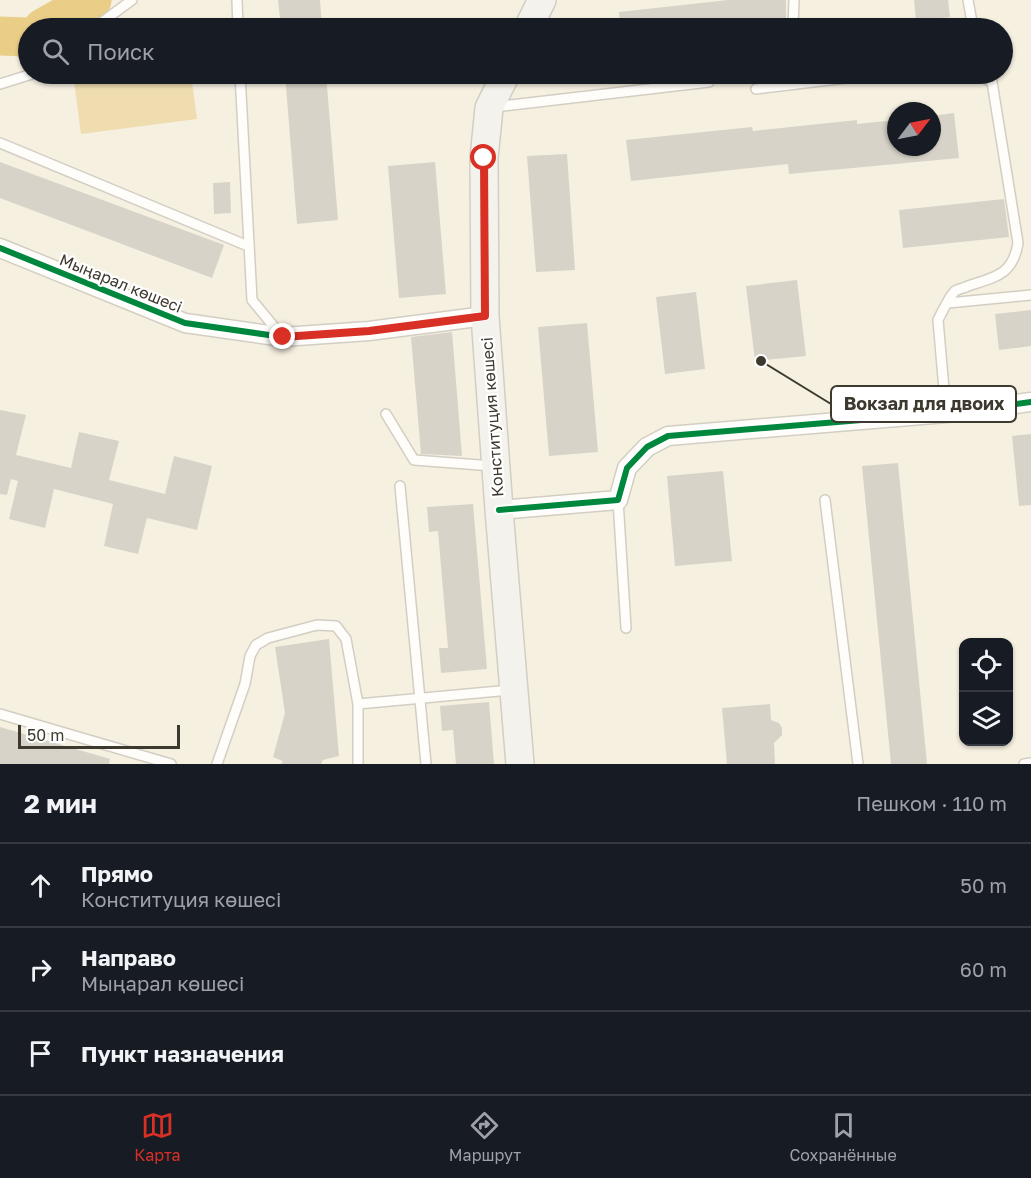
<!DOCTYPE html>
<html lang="ru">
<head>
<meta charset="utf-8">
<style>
	:root { --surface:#171b24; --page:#20242c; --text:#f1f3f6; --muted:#9ea1a6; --line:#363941; --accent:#d93025 }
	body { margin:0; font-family:"Golos Text",sans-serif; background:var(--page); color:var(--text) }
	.controls { position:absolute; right:18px; bottom:18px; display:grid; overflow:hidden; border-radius:12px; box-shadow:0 2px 4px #0004 }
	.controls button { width:54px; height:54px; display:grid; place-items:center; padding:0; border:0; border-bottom:2px solid var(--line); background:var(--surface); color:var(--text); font:30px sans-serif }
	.compass { position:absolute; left:887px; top:102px; width:54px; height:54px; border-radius:50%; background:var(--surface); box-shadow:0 2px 4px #0004; rotate:58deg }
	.scale { position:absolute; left:18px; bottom:15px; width:162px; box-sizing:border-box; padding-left:6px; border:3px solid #3e392e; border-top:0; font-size:16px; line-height:21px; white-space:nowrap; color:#3e392e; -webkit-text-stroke:4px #fff; paint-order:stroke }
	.stop { position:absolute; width:18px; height:18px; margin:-14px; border:4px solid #d93025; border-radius:50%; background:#fff }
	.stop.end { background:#d93025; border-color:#fff; box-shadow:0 2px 6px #0008 }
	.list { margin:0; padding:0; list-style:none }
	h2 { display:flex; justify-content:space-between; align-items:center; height:78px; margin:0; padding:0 24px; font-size:26px }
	h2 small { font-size:20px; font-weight:400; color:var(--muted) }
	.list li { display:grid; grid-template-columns:39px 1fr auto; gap:18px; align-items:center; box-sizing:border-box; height:84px; padding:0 24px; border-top:2px solid var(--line) }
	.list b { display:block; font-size:22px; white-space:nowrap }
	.list p { margin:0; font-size:20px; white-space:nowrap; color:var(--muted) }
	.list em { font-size:20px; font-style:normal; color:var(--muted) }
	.icon { flex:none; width:33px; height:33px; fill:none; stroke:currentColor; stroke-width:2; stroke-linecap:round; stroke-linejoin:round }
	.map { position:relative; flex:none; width:1031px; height:764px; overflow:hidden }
	.search { position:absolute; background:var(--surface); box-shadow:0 2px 4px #0004; left:18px; right:18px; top:18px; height:66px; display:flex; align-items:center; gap:15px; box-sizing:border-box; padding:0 21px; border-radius:33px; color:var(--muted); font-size:22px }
	.sheet { height:330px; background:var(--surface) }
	nav { display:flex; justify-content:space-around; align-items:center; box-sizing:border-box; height:84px; border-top:2px solid var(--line); background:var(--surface); font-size:16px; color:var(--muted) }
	nav a { display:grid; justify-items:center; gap:3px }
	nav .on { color:var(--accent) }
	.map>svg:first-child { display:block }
	.green { fill:#efddb0 }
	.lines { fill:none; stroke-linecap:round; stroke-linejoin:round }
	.river { stroke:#eace88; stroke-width:39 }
	.building { fill:#d8d3c8 }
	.lane-casing { stroke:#d3cec3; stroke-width:12 }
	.street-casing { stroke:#d3cec3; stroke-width:21 }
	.secondary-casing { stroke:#d3cec3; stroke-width:30 }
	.lane { stroke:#fefdfa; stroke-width:9 }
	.street { stroke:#fefdfa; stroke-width:18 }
	.secondary { stroke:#f4f2ec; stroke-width:27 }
	.cycleway-casing { stroke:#fff; stroke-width:10 }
	.cycleway { stroke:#00873e; stroke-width:6 }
	.route { stroke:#d93025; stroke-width:8 }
	.labels { text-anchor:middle; stroke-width:4.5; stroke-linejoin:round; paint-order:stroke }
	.street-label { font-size:16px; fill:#3e392e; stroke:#fff }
	.leader { fill:none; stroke:#3e392e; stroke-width:2 }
	.callout-dot { fill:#3e392e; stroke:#fff; stroke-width:2 }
	.callout { fill:#fff; stroke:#3e392e; stroke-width:2 }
	.callout-label { font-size:18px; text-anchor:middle; font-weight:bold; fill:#3e392e }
</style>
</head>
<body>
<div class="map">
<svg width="1031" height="764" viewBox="0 0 1031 764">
	<rect width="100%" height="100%" fill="#f6f0e1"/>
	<path class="green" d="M73,74H191L197,119L81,134Z"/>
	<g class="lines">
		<path class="river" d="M43,28L92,0
			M0,36L28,37"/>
	</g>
	<path class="building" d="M278,0H320L322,28H281Z
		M728,0H786V28H620L619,12Z
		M914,0H948L950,17L916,21Z
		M285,74H326L338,220L297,224Z
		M954,113L959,158L789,174L788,164L631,181L626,140L752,127L753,131L857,120V124L896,120V147H932V116Z
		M567,154L575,270L536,272L527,156Z
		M0,162L224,245L212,278L0,198Z
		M435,162L446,294L399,298L388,166Z
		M230,182L231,213L214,214L213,183Z
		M1004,199L1009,237L903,248L899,210Z
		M797,280L806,356L755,361L746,286Z
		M696,292L705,369L665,374L656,297Z
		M1031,310V346L999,350L995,314Z
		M587,323L598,452L549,456L538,327Z
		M452,332L462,456L421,454L411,337Z
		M0,410L26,415L16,455L71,468L79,432L119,441L109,480L165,494L174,456L212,466L197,530L147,518L138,554L104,546L113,504L54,489L45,528L9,519L18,481L11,479L7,495L0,494Z
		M1031,434V505L1019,506L1012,436Z
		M898,463L927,764H891L862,466Z
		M723,471L732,561L675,566L667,476Z
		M473,504L487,669L441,673L439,648H448L438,531L429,532L427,507Z
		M329,639L339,756L323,760L321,764H281L283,761L273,757L285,713L275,647Z
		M489,702L494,764H456L453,730L442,731L440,706Z
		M770,704L771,720L779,723L782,728V735L774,743L775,764H727L722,708Z
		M0,727L110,759L109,764H0Z"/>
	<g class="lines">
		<defs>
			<path id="lane" d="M237,0L238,28
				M968,0L973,28
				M94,28L132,0
				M793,28L794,0
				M240,74L252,300L281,335
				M975,74L992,82
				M0,84L32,74
				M756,89L880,74
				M494,107L709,82
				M0,143L248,246
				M948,303L1031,295
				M946,413L938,320C942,312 949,297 955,291C958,289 965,288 968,286C995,277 1013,275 1018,243L992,82L989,74
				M386,414L414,460L493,466
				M400,486L426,764
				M618,500L626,628
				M825,500L858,764
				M0,714L171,764
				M217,764L245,684L250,656L256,645L268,638L317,625L336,626L346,639L358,704
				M358,764V704L511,690
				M1024,764L1031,763"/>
			<path id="street" d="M0,248L185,323L283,337L369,331L485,316
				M499,510L618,500L627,468L647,447L668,436L946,413L1031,402"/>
			<path id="secondary" d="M528,28L542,0
				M506,74L489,108L484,158L485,316L499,510L520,764"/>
		</defs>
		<use href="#lane" class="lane-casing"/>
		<use href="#street" class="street-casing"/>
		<use href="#secondary" class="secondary-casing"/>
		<use href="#lane" class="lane"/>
		<use href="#street" class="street"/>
		<use href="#secondary" class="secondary"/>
		<defs>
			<path id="cycleway" d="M0,248L185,323L283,337L369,331L485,316
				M499,510L618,500L627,468L647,447L668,436L946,413L1031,402"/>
		</defs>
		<use href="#cycleway" class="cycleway-casing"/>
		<use href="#cycleway" class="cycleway"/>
	</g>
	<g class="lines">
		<path class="route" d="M283,337L369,331L485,316L484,158"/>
	</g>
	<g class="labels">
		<g class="street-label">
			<text transform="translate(121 283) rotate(22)" y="6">Мыңарал көшесі</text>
			<text transform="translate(492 417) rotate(-94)" y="6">Конституция көшесі</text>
		</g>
	</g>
	<path class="leader" d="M761 361L831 404"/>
	<circle class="callout-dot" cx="761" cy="361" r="6"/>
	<rect class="callout" x="831" y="386" width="185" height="36" rx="6"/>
	<g class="callout-label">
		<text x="924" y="410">Вокзал для двоих</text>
	</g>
</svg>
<div class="controls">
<button><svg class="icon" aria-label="locate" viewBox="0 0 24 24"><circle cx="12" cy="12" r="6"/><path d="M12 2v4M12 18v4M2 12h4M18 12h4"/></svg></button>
<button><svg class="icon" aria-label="layers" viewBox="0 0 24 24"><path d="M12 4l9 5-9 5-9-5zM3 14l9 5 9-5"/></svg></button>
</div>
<svg class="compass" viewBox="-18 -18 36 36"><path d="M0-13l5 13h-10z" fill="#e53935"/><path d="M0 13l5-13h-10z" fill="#9ea1a6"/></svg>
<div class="scale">50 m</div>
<div class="stop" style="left:484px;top:158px"></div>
<div class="stop end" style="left:283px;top:337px"></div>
<div class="search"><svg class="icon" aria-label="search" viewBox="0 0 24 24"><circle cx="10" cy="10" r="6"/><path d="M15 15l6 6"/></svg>Поиск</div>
</div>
<section class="sheet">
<h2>2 мин<small>Пешком · 110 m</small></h2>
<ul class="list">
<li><svg class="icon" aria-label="ahead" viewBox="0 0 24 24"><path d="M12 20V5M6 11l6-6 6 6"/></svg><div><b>Прямо</b><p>Конституция көшесі</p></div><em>50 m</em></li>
<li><svg class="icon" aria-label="right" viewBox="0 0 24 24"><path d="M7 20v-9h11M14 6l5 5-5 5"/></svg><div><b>Направо</b><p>Мыңарал көшесі</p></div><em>60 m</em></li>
<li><svg class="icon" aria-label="arrive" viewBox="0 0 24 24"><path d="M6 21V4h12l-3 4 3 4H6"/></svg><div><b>Пункт назначения</b></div></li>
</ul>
</section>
<nav>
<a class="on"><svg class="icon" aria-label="map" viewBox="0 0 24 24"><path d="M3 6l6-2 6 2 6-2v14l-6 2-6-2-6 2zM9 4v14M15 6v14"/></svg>Карта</a>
<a><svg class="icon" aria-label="directions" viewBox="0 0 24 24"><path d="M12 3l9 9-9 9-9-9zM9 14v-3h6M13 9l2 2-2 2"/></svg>Маршрут</a>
<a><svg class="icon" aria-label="saved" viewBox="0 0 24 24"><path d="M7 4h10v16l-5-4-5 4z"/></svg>Сохранённые</a>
</nav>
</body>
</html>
